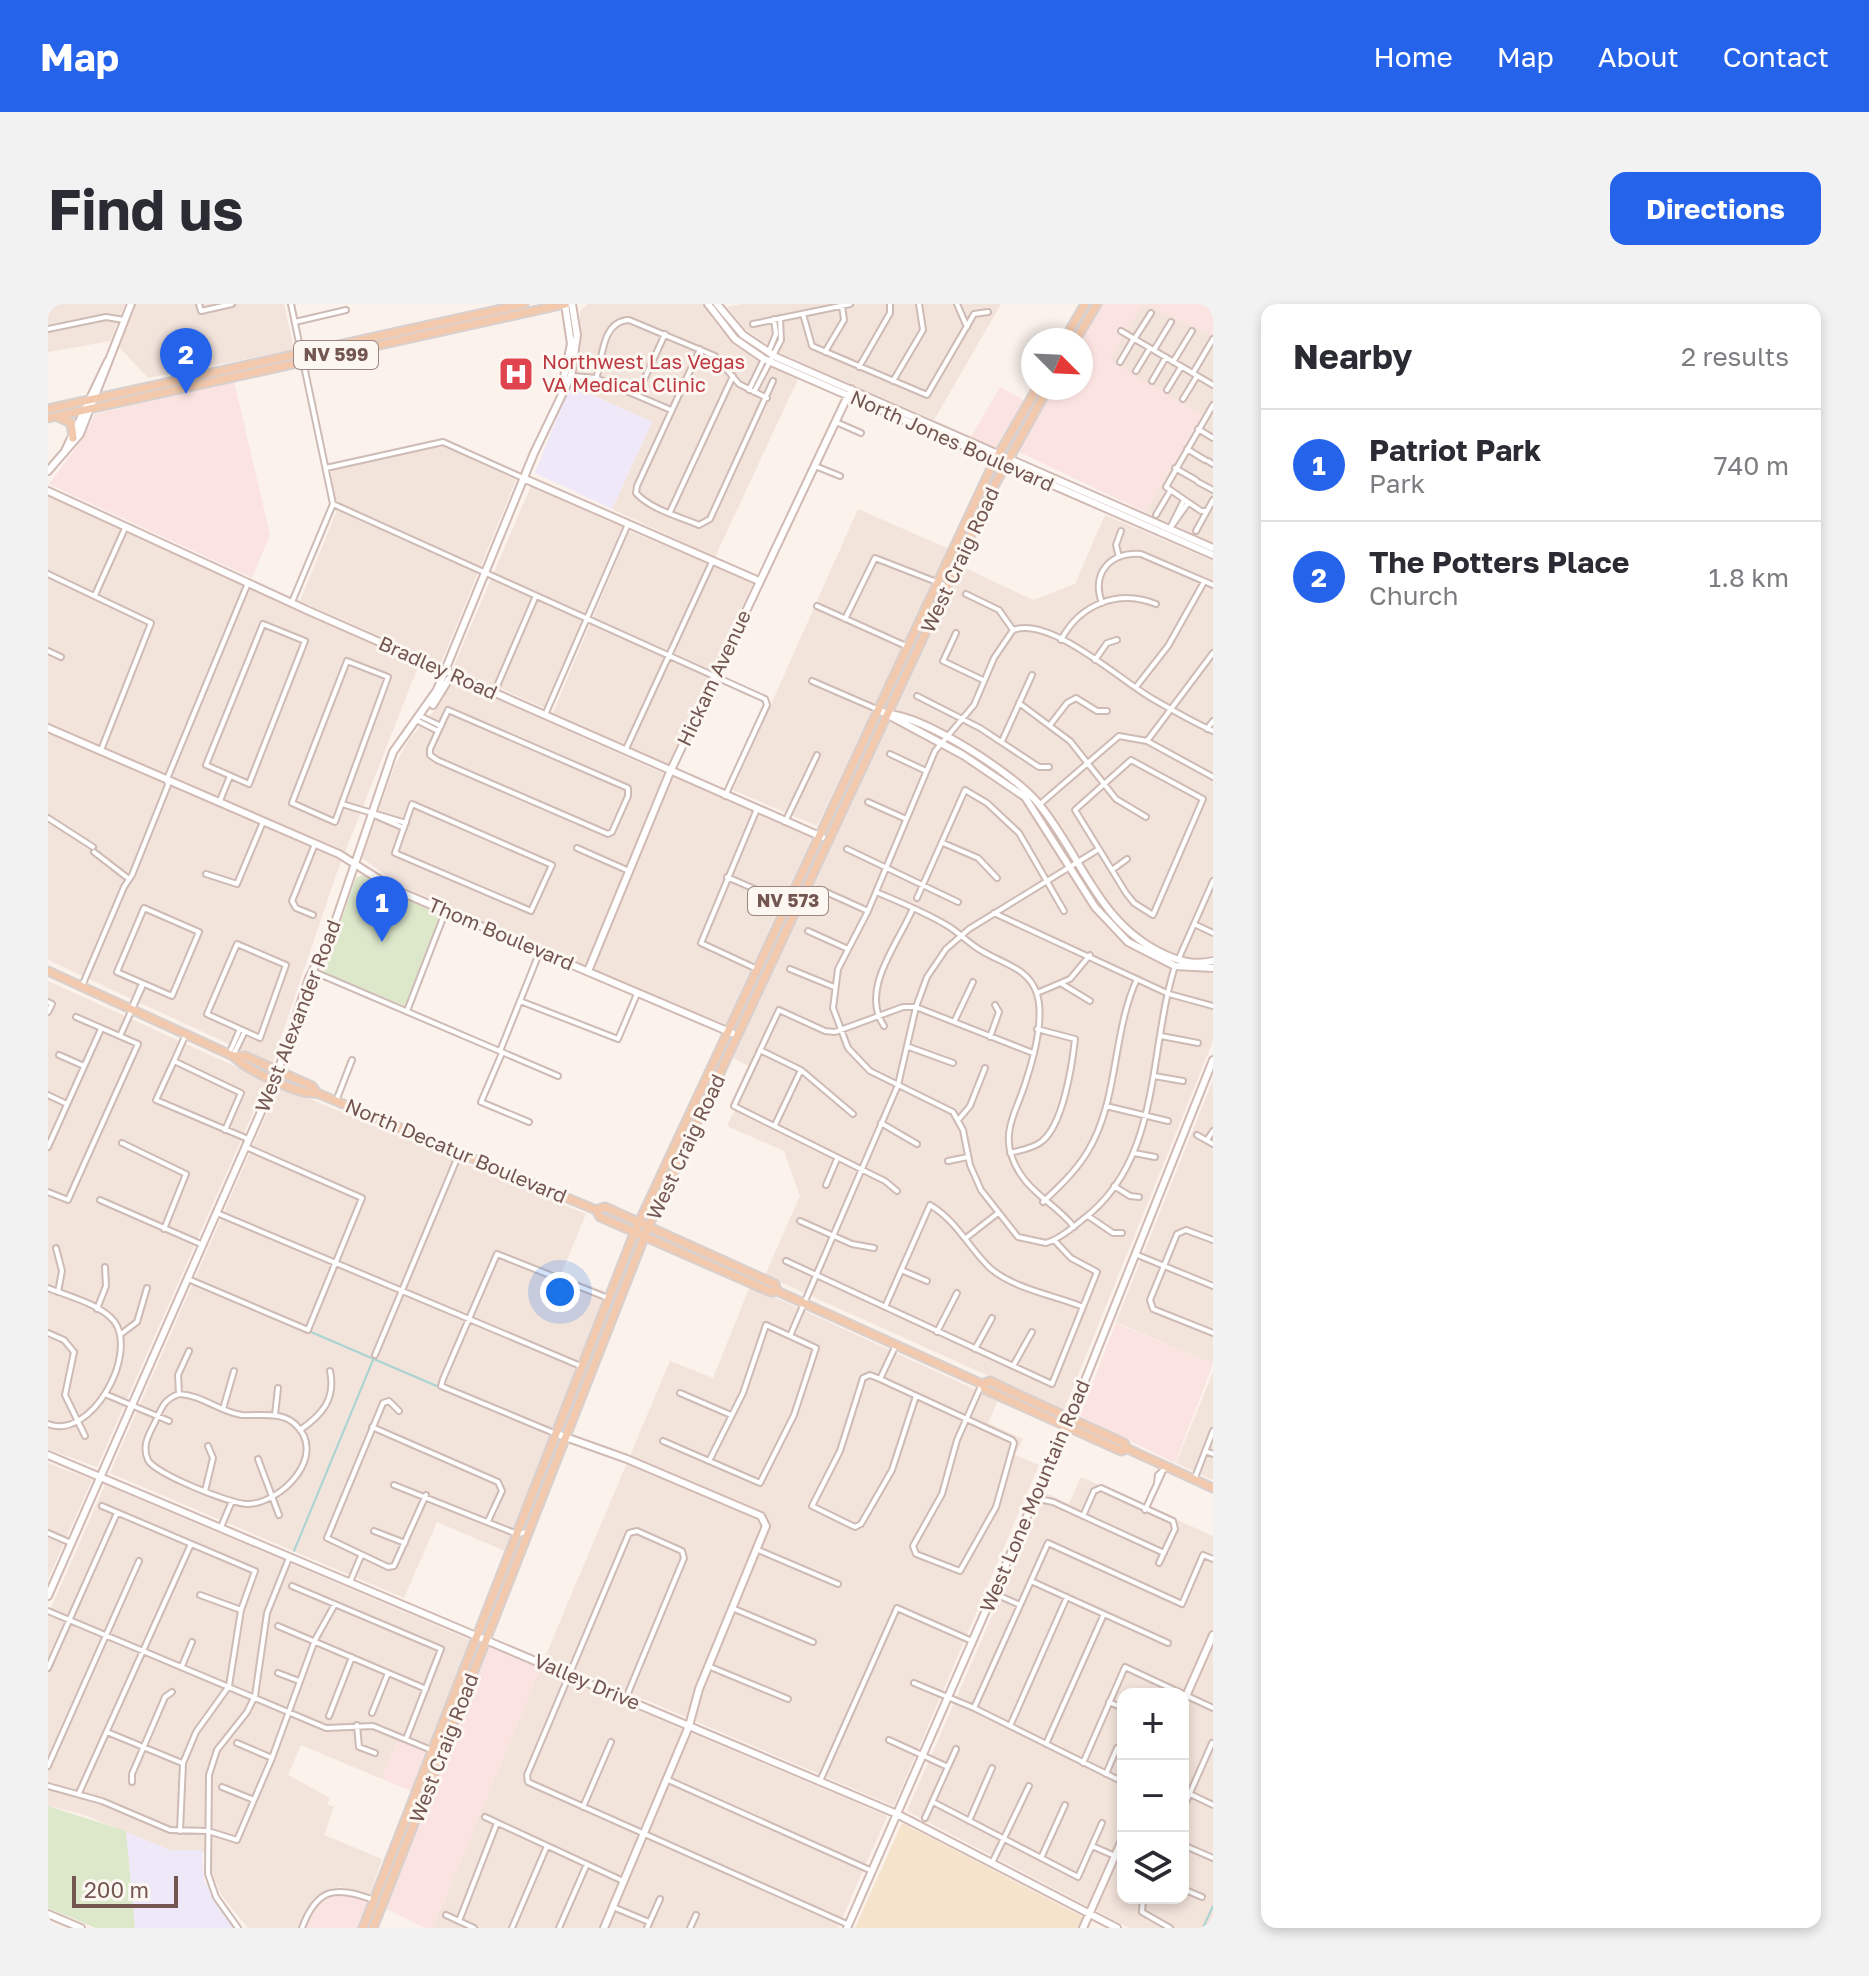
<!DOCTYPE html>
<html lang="en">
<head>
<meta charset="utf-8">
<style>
	:root { --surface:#fff; --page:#f2f2f3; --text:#2b2b33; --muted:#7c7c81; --line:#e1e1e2; --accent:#2563eb }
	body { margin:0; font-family:"Golos Text",sans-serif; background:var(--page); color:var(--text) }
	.controls { position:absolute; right:24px; bottom:24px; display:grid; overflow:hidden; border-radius:16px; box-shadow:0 4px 12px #0003 }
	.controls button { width:72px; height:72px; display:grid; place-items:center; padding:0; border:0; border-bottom:2px solid var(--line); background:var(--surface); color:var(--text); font:40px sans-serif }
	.compass { position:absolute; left:973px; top:24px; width:72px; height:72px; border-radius:50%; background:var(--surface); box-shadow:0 4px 12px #0003; rotate:114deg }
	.scale { position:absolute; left:24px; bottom:20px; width:106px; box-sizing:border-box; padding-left:8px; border:4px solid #745651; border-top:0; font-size:22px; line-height:28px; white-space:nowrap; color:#745651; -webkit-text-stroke:6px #fdf7f2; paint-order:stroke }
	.you { position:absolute; left:512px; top:988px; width:28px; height:28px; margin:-20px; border:6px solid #fff; border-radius:50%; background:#1a73e8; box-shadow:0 0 0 12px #1a73e833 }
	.badge { display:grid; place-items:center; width:52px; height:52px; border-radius:50%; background:var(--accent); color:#fff; font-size:26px; font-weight:700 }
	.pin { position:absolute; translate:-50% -66px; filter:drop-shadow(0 2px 4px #0008) }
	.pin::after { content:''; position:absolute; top:42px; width:28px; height:24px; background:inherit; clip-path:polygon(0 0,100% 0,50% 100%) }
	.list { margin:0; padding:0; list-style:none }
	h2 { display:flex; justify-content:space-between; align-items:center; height:104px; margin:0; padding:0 32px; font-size:34px }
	h2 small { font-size:26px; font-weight:400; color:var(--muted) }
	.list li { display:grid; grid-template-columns:52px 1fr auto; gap:24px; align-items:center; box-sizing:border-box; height:112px; padding:0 32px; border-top:2px solid var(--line) }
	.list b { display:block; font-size:30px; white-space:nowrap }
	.list p { margin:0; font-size:26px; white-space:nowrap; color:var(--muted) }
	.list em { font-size:26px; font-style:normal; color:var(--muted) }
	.icon { flex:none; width:44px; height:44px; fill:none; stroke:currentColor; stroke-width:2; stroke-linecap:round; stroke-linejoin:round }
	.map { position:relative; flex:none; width:1165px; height:1624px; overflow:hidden; border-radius:16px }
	header { display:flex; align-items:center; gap:48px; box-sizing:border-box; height:112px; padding:0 40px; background:var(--accent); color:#fff }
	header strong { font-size:38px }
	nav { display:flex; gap:44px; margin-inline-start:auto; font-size:28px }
	.intro { display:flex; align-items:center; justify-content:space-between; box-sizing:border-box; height:192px; padding:0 48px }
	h1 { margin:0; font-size:56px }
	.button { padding:20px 36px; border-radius:16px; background:var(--accent); color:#fff; font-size:28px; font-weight:700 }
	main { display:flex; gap:48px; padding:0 48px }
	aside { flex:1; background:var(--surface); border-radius:16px; box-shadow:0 4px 12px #0003 }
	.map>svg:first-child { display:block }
	.residential { fill:#f2e3db; fill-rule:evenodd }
	.commercial { fill:#fae3e1 }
	.education { fill:#efe8f8 }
	.green { fill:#dde8cb }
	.sand { fill:#f6e3cb }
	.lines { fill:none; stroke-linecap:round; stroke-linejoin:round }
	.stream { stroke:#a9d4d1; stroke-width:2 }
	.street-casing { stroke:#cebbb5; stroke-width:8 }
	.secondary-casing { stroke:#d1bab3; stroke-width:10 }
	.primary-casing { stroke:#d8d0ce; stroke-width:11 }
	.street { stroke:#fff; stroke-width:4 }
	.secondary { stroke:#fff; stroke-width:6 }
	.primary { stroke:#f2c9ac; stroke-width:7 }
	.labels { text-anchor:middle; stroke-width:6; stroke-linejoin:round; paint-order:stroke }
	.shield { fill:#fdf7f2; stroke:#9d8681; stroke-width:2 }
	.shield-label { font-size:18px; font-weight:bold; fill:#745651 }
	.health-label { font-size:20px; fill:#be3a42; stroke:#fdf7f2; text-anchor:start }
	.street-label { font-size:20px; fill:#745651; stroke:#fdf7f2 }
</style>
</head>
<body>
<header>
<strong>Map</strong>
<nav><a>Home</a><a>Map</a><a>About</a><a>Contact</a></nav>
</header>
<div class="intro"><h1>Find us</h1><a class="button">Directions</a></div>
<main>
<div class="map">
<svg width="1165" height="1624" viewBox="0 0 1165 1624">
	<rect width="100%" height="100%" fill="#fbf2ec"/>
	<path class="residential" d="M0,0H77L62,37L0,48Z
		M89,0H236L246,46L100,74L71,43Z
		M540,0H656L670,23L689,41L750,75L667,253L564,205L604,118L522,81L532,42V7Z
		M693,0H953L886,116L732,49L697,25L679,3Z
		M1094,0L1165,31V238L1097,208L1154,111L1061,56Z
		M396,141L468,176L393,359L252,297L288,209L283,165Z
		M483,182L574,223L497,404L405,364Z
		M0,192L371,360L288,571L224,760L0,656Z
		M810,205L901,245L769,522L685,486Z
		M1057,211L1165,257V652L1144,655L1121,648L1095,636L1071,619L1000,506L971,475L929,448L848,405L915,263L985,296L1027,280Z
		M581,227L706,278L620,462L505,409Z
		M403,375L616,470L538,662L353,582L314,554L347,461L362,434L387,406Z
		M842,418L910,450L951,476L985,505L1036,589L1060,623L1076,639L1110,658L1135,667L1165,668V737L1016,1106L717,971L752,892L736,847L679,822L687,805L682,800L700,762L685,754Z
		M624,472L764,534L677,720L544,667Z
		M0,677L219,777L49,1163L0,1145Z
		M1165,776V1060L1068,1018Z
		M231,782L538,910L513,970L558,988L457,1247L389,1218L356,1294L62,1169Z
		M702,982L950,1096L940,1119L975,1135L967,1151L991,1161L846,1502L497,1353L622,1057L665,1074Z
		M1165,1068V1176L1128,1159Z
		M0,1159L44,1176L0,1275Z
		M1033,1173L1165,1232V1624H1081L859,1507L998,1189L1021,1200ZM1075,1390H1135V1594H1075Z
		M57,1181L422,1336L381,1440L351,1433L334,1475L253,1441L240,1471L282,1494L279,1500L286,1503L276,1531L334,1555L322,1590L292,1583L278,1587L264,1596L250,1624H200L174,1592L164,1570V1548L122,1546L34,1510L0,1502V1311Z
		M492,1365L839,1512L790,1624H385Z"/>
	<path class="commercial" d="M1055,0H1165V31L1094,0L1062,56L1154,111L1097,208L969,147L1007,84H1033V39Z
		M186,77L222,231L204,274L1,180L36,133L47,110Z
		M952,83L976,96L948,143L923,133Z
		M1068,1019L1165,1060L1127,1159L1032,1112Z
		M440,1343L492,1365L385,1624H377L337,1604Z
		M351,1433L382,1439L363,1487L334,1475Z
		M297,1590L320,1598L310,1624H257L271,1600L286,1591Z"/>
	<path class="education" d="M522,81L604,118L564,205L487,169Z
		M78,1528L122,1546H154L156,1577L185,1624H87Z"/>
	<path class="green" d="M319,569L347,589L394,608L357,702L275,668L308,574Z
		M0,1502L78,1527L87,1624H48L0,1604Z"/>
	<path class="sand" d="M854,1519L1035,1613L1030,1624H807Z"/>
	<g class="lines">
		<path class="stream" d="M263,1028L391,1083
			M246,1247L325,1056
			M1155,1624L1165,1602"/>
		<defs>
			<path id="street" d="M151,0L153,7L184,0
				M243,0L253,48
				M909,0L919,23
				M755,10L764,42L879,91L926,10L940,8
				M247,18L298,6
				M705,20L802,0
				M0,25L58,13L76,16
				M1073,27L1165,81
				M1087,34L1103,9
				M652,45L589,182L588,189C602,205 632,213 651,221L662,215L725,77
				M1106,46L1123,18
				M721,47L728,30L726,15
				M777,48L796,16L794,2
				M1072,58L1086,34
				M1125,58L1144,27
				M811,63L842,9V0
				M1088,67L1102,44
				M1145,69L1165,35
				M524,72L548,74
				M548,74L623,106
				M521,77L539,80L547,78C555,58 552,17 581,16L667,52L691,80L719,94
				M845,77L875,26L871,0
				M1104,77L1118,53
				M701,86L716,55
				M1119,86L1133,63
				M706,88L733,36L732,14
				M589,91L617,30
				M1135,95L1149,72
				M788,118L813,129
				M1150,125L1165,134
				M1139,145L1157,156
				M1160,157L1165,160
				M767,162L792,172
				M278,164L395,138L475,174
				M1127,164L1148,176
				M1150,178L1165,186
				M285,200L717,395L719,401L677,492
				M1158,207H1153L1118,183L1165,101
				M622,208L685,72
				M1108,211L1121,189
				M1123,223L1140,199
				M1121,226L1136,196
				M1148,227L1165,196
				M1071,253L1068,241L1073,227
				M0,270L103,319L53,446
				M918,290L951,306L965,326
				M47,291L78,222
				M244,298L285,200L255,57
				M1054,299C1043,269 1062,248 1093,250L1165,281
				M769,302L858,342
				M797,315L827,254L899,282
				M215,320L257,337L201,480L158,461Z
				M965,326L946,354L926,401L887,447L820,607L790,665L785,704L800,744L822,767L905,808L915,826L922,861L933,886L970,933L998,939C1011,935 1023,925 1034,916C1114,857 1100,747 1127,662
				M965,326C1003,312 1073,377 1105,395C1124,406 1145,418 1165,427
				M908,329L895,357L935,376
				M1013,336C1032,300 1070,285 1108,300
				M0,347L13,353
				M1047,356L1059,339L1069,336
				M299,357L340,373L287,518L244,499Z
				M764,377L831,406
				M1088,383L1120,342L1156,278
				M446,389L487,294
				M869,392L932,424L991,463H1001
				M971,399L1022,437L1068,495L1098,513
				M400,406L580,484V492L564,528L560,530L389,456L382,451V445Z
				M497,411L580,220
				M372,412L393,422
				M368,416L390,427
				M1002,421L1019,399L1028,394L1049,407H1059
				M1159,425L1165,417
				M954,437L984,371
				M1099,437L1165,349
				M577,447L664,258
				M842,450L878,467
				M1083,456L1155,495L1105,611L1086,599L1078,589L1027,506Z
				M820,498L858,515
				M171,499L182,472
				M294,500L358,519
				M364,500L504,561L483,607L347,549Z
				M991,501L1071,432L1099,437L1165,473
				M709,505L653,639L709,665
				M326,511L356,524
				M0,514L45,543
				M737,518L769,451
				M895,539L930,554L949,574
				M529,544L581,567
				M799,545L910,598
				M46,548L81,575
				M1064,566L1079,555
				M158,570L189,580L215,518
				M679,573L716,589
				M778,588L820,607
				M828,588C852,598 877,608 900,622C912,629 921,640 934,647C955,660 981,664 989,690C997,716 985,756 977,780C970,803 955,825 963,850C974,887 1007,898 1026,923
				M869,594L917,486L939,499L971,529L1016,607
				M96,604L151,628L124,692L69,668Z
				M946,609L1121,690L1165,702
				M265,611L248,604L244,597L267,540
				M1146,620L1165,629
				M760,627L800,645
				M189,640L238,661L212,734L159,710Z
				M1131,654L1165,577
				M742,665L786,683
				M264,667L510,772
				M1014,680L1042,697
				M34,682L76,583L84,571L120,481L119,475L200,279
				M989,689L1022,675L1042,651
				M472,697L570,735L589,690
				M0,698L4,700L0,708
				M84,703L93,682
				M359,707L398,606
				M907,716L925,678
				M836,722C811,685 851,639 865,604
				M72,732L95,681
				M1113,732L1150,739
				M942,733L951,708L947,701
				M861,743L905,759
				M712,746L753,766L805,810
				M452,747L492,647
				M454,749L433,798L481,818
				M181,750L192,725
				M11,751L36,762
				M185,752L197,727
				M126,757L138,730
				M1106,772L1135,777
				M0,791L19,800
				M288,797L304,756
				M1058,802L1120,817
				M911,815L922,802L937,764
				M833,819L869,840
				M727,821L753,766
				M177,826L193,789L126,757L108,796L200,835
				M1149,831L1165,840
				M1159,836L1165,827
				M74,839L138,870L116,925
				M0,843L53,725
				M962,849C972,846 984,845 993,838C1015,822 1024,762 1027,735L989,725
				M1086,849L1107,853
				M900,857L920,853
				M778,881L789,855
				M1066,882L1082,892L1091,893
				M849,887L837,877L686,802L731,706L777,727L787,728L855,703H868L985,749
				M0,888L20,896L90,740L28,713
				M52,896L155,941
				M995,898C1012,882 1028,867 1040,847C1071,795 1064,729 1089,675
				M169,909L535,1063
				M1040,912L1065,929H1074
				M752,917L804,940L826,944
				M918,934L950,909
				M1165,936L1138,926L1129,930L1102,996L1105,1005L1165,1029
				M8,944L14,967L10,988
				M1087,950L1165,982
				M738,957L1004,1080L1049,968L1023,954L1006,936
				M853,966L879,977
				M140,975L260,1026L314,894L198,843
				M0,984C20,992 52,1000 66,1017C91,1050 43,1137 0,1120
				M837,1003L882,901C909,917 920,943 942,964C966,985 1006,991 1035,1003
				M49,1005L58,982L57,963
				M889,1028L909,989
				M0,1029L16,1036L26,1048
				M73,1030L89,1018L99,984
				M742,1032L850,781L868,703L879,673L898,645L921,625L1051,545
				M927,1045L944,1014
				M26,1048L17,1091L37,1132
				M327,1051L411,850
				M965,1062L984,1028
				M832,1075L848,1041
				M632,1089L683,1111
				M57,1090L121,1117
				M131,1090C154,1091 172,1108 194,1111C212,1112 233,1107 247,1120C281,1151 233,1200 199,1200C182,1200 106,1169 100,1156C93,1141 102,1129 108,1116C114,1102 117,1095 131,1090Z
				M131,1090L130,1071L141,1047
				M868,1092L844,1166L813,1220L807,1223L764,1202L792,1147L815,1074L822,1071L832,1075L964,1136L966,1139L948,1203L912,1267L868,1250L865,1242L894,1190L909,1136L933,1082
				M175,1105L186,1067
				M351,1107L341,1097L335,1099L279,1234L340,1263L346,1262L378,1191
				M227,1111L230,1084
				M324,1123L450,1178L454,1187L440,1217
				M252,1126C274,1111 288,1095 282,1067
				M506,1129L393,1082L395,1075L449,950L560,994
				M615,1137L712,1179L746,1111L768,1044L718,1021L695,1089L661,1157
				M1157,1147L1165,1150
				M210,1155L231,1211
				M1146,1176L1165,1127
				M1109,1179L1110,1171L1119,1163
				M346,1181L469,1230L480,1228
				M157,1187L165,1154L160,1142
				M986,1194L1005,1198L1116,1249
				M54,1202L207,1267L193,1306L181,1382L148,1428L135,1459L132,1527
				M1099,1202L1105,1188
				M1097,1206L1114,1169
				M1035,1212L1046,1187L1053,1184L1125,1217L1127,1225L1111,1259
				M173,1223L184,1197
				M326,1227L357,1239
				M0,1229L23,1239
				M708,1245L790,1280
				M983,1277L1120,1339
				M302,1278L313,1252
				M244,1282L393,1345L358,1435
				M945,1289L972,1301
				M152,1291L193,1306
				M684,1304L765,1338
				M0,1307L278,1424L325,1422L393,1450
				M230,1322L378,1385
				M134,1362L144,1338
				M660,1362L740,1395
				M0,1364L69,1209
				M230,1369L251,1377
				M866,1379L926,1404L1075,1478
				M578,1394L636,1254L634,1247L589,1227L581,1229L479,1471L480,1478L801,1621
				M1061,1398L1075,1404
				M926,1404L1000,1239L1134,1300L1155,1251L1165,1255
				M324,1409L340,1369
				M281,1412L304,1353
				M309,1421L311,1443L327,1449
				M962,1422L1019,1293
				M59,1428L134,1459
				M841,1436L900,1463
				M189,1439L224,1454
				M998,1440L1056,1310
				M1035,1459L1077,1363L1165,1404
				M0,1462L91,1257
				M1058,1470L1069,1444
				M618,1475L824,1567
				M772,1477L849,1304L924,1337
				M84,1478V1470L117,1393L124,1388
				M0,1482L54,1497L122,1526L160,1527L189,1536L224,1454L267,1336L287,1300
				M174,1483L206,1496
				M31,1489L143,1240
				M1142,1490L1165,1501
				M885,1498L1030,1573L1054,1519
				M535,1503L563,1438
				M1135,1505L1164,1439
				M437,1513L575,1577
				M877,1514L908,1445
				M921,1517L944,1464
				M1135,1541L1165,1554
				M1044,1542L1067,1552
				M993,1554L1017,1501
				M944,1559L981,1482
				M1135,1585L1154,1593
				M1095,1594L1094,1608L1122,1624
				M565,1603L601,1618
				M398,1611L426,1624
				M411,1617L449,1519
				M190,1624L168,1593L160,1570L161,1471L169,1446L199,1408L207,1392L219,1309L241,1254
				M254,1624C269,1583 288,1582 326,1596
				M464,1624L499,1542
				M511,1624L539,1560
				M599,1624L612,1595
				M642,1624L648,1611"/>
			<path id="secondary" d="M660,0L687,35L716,55L1165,251
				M669,0L695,31L728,53L1165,244
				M513,87L523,40L517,0
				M16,149L60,57
				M0,167L32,130L83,0
				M475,174L711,277
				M0,187L261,307L774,533
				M385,401L401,375L407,373
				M831,406L915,451L977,493L1047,603L1080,638L1127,662L1165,664
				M839,410C877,412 966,470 990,499C1034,552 1050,621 1118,651C1134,658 1148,661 1165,657
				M0,424L291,550L348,586L684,729
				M540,667L622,468L803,85
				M509,1130L579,1155L713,1212L718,1222L651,1385L641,1422L556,1624
				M0,1151L849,1510L1069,1624
				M0,1292L227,776L261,674L282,633L345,448L389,386L486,149L523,72L529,31L524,0
				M1135,1399L1165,1331
				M0,1610L33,1624
				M799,1624L1022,1114L1165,756
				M1035,1624L1075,1534"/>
			<path id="primary" d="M1016,36L1037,0
				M1028,36L1049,0
				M0,105L476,0
				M10,113L23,119L25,134
				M0,114L517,0
				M0,667L185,752C197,765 252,792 269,789L548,906L552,913L723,988L729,987L934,1080L938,1086L1073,1147L1080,1145L1165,1184
				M185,752H197L264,782L269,789
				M548,906L557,903L727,980L729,987
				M934,1080L942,1077L956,1084L1076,1139L1080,1145
				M315,1624L587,927L945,160L989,84
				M325,1624L601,921L945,184L1000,84"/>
		</defs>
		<use href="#street" class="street-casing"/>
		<use href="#secondary" class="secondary-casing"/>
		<use href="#primary" class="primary-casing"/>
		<use href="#street" class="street"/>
		<use href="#secondary" class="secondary"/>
		<use href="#primary" class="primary"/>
	</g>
	<defs>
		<symbol id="hospital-square" viewBox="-11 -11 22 22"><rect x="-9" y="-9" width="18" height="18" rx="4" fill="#e0444e" stroke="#fdf7f2"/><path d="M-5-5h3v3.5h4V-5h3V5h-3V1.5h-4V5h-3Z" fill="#fff"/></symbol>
	</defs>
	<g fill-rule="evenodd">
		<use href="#hospital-square" x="448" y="50" width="40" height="40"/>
	</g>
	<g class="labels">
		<g class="shield">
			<rect x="246" y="37" width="84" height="28" rx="6"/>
			<rect x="700" y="583" width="80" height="28" rx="6"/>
		</g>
		<g class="shield-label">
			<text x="288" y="57">NV 599</text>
			<text x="740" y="603">NV 573</text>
		</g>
		<g class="health-label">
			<text x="494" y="65">Northwest Las Vegas<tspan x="494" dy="23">VA Medical Clinic</tspan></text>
		</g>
		<g class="street-label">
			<text transform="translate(904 137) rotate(24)" y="7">North Jones Boulevard</text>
			<text transform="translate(912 256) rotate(-65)" y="7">West Craig Road</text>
			<text transform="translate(390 364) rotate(24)" y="7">Bradley Road</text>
			<text transform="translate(666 374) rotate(-65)" y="7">Hickam Avenue</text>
			<text transform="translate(453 630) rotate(23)" y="7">Thom Boulevard</text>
			<text transform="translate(250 712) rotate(-69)" y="7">West Alexander Road</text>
			<text transform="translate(638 843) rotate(-65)" y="7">West Craig Road</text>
			<text transform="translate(408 847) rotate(23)" y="7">North Decatur Boulevard</text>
			<text transform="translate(987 1192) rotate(-67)" y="7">West Lone Mountain Road</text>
			<text transform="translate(539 1378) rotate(23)" y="7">Valley Drive</text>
			<text transform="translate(396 1444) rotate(-69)" y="7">West Craig Road</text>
		</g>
	</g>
</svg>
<div class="controls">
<button>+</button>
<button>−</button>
<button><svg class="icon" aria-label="layers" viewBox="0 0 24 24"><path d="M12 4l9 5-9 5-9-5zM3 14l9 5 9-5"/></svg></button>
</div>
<svg class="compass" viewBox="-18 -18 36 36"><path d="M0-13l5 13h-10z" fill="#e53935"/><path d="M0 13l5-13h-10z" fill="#7c7c81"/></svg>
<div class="scale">200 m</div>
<div class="you"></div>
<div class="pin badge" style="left:334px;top:638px">1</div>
<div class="pin badge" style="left:138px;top:90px">2</div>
</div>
<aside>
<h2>Nearby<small>2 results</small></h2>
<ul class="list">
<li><span class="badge">1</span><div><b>Patriot Park</b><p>Park</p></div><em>740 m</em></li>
<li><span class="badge">2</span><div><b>The Potters Place</b><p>Church</p></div><em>1.8 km</em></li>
</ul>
</aside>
</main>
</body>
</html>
